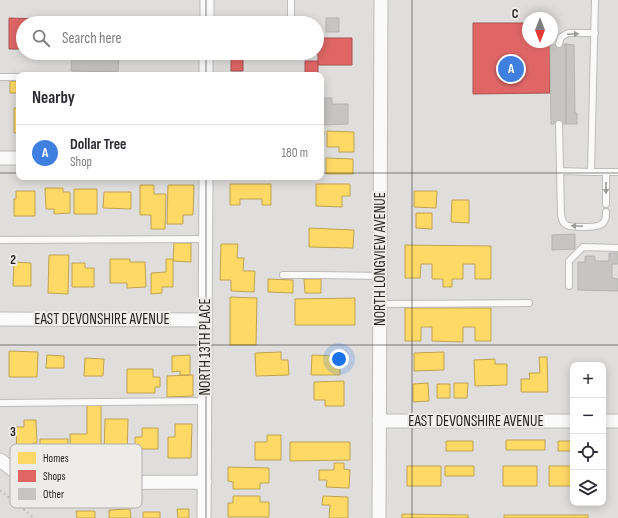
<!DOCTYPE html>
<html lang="en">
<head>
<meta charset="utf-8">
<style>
	:root { --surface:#fff; --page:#f7f7f7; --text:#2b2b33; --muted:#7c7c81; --line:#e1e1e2; --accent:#0f766e }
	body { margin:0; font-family:"Sofia Sans Condensed",sans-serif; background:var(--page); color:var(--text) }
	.controls { position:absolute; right:12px; bottom:12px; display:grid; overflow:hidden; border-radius:8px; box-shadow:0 2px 10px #0003 }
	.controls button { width:36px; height:36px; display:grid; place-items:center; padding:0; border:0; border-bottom:1px solid var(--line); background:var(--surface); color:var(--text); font:20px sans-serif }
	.compass { position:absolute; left:522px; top:12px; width:36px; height:36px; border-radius:50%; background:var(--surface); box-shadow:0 2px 10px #0003; rotate:180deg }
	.you { position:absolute; left:339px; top:359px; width:14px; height:14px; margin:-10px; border:3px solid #fff; border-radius:50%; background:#1a73e8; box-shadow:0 0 0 6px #1a73e833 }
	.badge { display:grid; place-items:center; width:26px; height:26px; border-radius:50%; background:var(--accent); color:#fff; font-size:13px; font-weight:700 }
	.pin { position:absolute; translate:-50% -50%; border:2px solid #fff; box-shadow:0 1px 4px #0006 }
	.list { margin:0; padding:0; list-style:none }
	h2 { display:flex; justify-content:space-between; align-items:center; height:52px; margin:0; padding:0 16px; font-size:17px }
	h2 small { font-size:13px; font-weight:400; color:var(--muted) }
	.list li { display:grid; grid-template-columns:26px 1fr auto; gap:12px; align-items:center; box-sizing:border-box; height:56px; padding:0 16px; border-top:1px solid var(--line) }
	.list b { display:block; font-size:15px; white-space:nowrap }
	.list p { margin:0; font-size:13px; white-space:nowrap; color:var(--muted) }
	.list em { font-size:13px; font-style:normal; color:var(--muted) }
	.icon { flex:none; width:22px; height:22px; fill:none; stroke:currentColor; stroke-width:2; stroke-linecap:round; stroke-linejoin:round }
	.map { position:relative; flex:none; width:618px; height:518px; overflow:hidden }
	.search { position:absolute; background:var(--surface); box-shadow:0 2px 10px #0003; left:16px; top:16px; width:308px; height:44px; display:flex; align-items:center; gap:10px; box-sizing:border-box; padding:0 14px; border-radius:22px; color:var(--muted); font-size:15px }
	.panel { position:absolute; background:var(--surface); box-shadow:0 2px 10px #0003; left:16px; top:72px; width:308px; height:108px; border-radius:8px }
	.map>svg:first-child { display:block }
	.homes { fill:#ffd966; stroke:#bea352 }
	.shops { fill:#e06666; stroke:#a85252 }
	.building { fill:#c6c5c4; stroke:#b5b4b3 }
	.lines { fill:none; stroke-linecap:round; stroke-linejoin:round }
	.service-casing { stroke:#bcbcbb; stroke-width:8 }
	.minor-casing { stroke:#bcbcbb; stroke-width:15 }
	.path { stroke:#bfbfbe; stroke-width:2; stroke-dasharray:2 3; stroke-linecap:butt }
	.service { stroke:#fafafa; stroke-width:6 }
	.minor { stroke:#fafafa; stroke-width:13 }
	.oneway { fill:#9a9a99 }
	.grid { fill:none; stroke:#252423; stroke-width:1; stroke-opacity:0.55 }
	.labels { text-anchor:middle; stroke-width:4; stroke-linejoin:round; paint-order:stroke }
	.street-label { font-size:15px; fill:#252423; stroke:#eeece9 }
	.key { fill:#eeece9; stroke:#b2b0ae; stroke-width:1 }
	.key-label { font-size:11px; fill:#252423 }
	.grid-label { font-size:13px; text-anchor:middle; font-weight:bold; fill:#252423; stroke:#eeece9; stroke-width:4; stroke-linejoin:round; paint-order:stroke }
</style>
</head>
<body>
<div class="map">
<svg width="618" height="518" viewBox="0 0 618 518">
	<rect width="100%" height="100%" fill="#dfdedd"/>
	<path class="homes" d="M10,81H19V93H10Z
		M14,108H19V132L14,133Z
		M321,131H324L323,153H321Z
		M327,131L354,132V152H339V147H327Z
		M326,158L353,159V174H326Z
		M230,184H271V205H262V199H240V205H230Z
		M316,184H350V196H342V207L316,206Z
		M140,185H154V194H166L165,229H151V215H140Z
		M168,185H194L193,215H183V224H167Z
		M45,188H63V192H70V213L54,214V209H46Z
		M74,189H97V214H74Z
		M16,191H35V216H14V199H16Z
		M414,191H437L436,208L414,207Z
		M104,192H131V209L103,208Z
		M452,200H469V223L451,222Z
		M416,213H432V229L416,228Z
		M309,228L354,230L353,248L309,247Z
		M174,243H191V262L173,261Z
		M221,244H238L237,258H244L243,271H255L254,292L231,291V280H220Z
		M405,245L491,246V279H475V264H463V279H452V287H443V279H432V264H421L420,278H405Z
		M49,255H69L68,294L48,293Z
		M110,259H130V262H145L146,287L127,288V283H110Z
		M166,259H173V287H162V293L151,294V273L166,272Z
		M14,262L31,263V286H13Z
		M72,263H85V268H94V287H72Z
		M268,279L293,280V293L268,292Z
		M304,279H321V293H305Z
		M230,297L257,298L256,345H230Z
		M355,298V325H295V299Z
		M405,308H491V341H475V327H463V342L432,341V327H421V341H405Z
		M9,351L38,352L37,377H9Z
		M281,352V360H288L289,375L256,376L255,353Z
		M444,352V370L414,371V353Z
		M47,355L64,356V368H46Z
		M190,355V375H180V371L172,372V356Z
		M312,355L340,356V375H311Z
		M539,357H547L548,392H521V379H530L529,373H540Z
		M85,358L104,359L103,376H84Z
		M495,359V364H507V385L475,386L474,360Z
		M127,369H153V377H160V387H155V393H127Z
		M193,375V396L167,397V376Z
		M344,381V406H325V400H314V382Z
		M428,383L429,401L413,402V384Z
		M454,383H468L467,398H454Z
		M437,384H450V398H437Z
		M87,405H101V449H70V434H87Z
		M105,419H128L127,455H104Z
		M24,420H36L37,443H33V456H17L16,427H24Z
		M175,424H192L191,458H168V437H175Z
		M142,428H158V449H135V437H142Z
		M267,435H281V460H255V442H267Z
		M40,439H68V454H40Z
		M506,440H545V450H506Z
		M446,441H473V451H446Z
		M558,441H573V451H558Z
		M290,442H350V460L290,461Z
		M334,463H344V469L350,470L349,488L326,487L327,480H319V470H334Z
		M407,466H441V486H407Z
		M445,466H474V476H445Z
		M503,466H537V486H503Z
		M549,466H573V486H549Z
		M228,467L269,468V483H260V489H233V482L228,481Z
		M233,496H260V502H269V517H228V503H233Z
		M323,496L348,497V518H329L330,505H322Z
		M130,509L131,518H109V510Z
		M177,509H189V518H178Z
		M76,511H95V518H77Z
		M143,512H160V518H143Z
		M402,514L468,515V518H402Z
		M504,515H588V518H504Z"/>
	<path class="shops" d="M217,17H277V23H217Z
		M9,18L39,19V23H23V49H9Z
		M72,18H102V23H72Z
		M168,20H197V23H168Z
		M473,23H528V42H550V93L473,94Z
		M317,38H352V65H318V54H302L317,53Z
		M72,53H102V55H72Z
		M168,53H198V56H168Z
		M231,53H243V71H231Z
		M305,61H318V75H305Z"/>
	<path class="building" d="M326,18H339V32H326Z
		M52,19H72V23H52Z
		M566,44V124H551L550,45Z
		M566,44L574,45L575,113H577V124H566Z
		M72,55L119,56L118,72L71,71Z
		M321,98H332V104H348V124L321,125Z
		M575,234V249L552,250V235Z
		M609,253H618V264H612V278L618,279V291L578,290V262H585V256H595V261H609Z"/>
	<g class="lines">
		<defs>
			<path id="service" d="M291,0V23
				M595,0L591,172H618
				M559,44L561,37L568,33H595
				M0,77H19
				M559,124L561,215C562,218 562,222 565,224C569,228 597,228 602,224C606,221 606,217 606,212
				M560,171L591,172
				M606,204V173
				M0,240L206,239
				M283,275H320L380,276
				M569,286V261L583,247L618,248
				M380,304L529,303
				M0,403L205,401"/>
			<path id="minor" d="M207,23V0
				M206,75V53
				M0,158H19
				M0,319L205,320
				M379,421H573
				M603,421H618
				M0,460L25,479L35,483L205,482
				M204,518L206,177
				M379,518L381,0"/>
		</defs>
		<use href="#service" class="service-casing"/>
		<use href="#minor" class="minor-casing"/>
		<path class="path" d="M0,490L34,518"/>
		<use href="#service" class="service"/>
		<use href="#minor" class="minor"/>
	</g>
	<defs><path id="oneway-solid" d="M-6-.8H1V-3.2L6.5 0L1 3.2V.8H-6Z"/></defs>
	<g class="oneway">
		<use href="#oneway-solid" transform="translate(573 34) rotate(-2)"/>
		<use href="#oneway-solid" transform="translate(606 188) rotate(90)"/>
		<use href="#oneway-solid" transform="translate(577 226) rotate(-178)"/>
	</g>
	<path class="grid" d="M206,0V23M412,0V518M206,53V75M0,173H19M321,173H618M206,177V518M0,345H618"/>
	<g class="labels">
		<g class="street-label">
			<text transform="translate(380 259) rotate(-90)" y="5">NORTH LONGVIEW AVENUE</text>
			<text x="102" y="324">EAST DEVONSHIRE AVENUE</text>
			<text transform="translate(205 347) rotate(-90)" y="5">NORTH 13TH PLACE</text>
			<text x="476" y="426">EAST DEVONSHIRE AVENUE</text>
		</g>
	</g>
	<rect x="10" y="444" width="132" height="64" rx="6" class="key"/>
	<rect x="18" y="452" width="18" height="12" fill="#ffd966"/>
	<rect x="18" y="470" width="18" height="12" fill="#e06666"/>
	<rect x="18" y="488" width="18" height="12" fill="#c6c5c4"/>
	<g class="key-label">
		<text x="43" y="462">Homes</text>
		<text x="43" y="480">Shops</text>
		<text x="43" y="498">Other</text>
	</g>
	<g class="grid-label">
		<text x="515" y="18">C</text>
		<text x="13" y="264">2</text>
		<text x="13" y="436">3</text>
	</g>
</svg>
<div class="controls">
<button>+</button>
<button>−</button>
<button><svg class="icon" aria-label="locate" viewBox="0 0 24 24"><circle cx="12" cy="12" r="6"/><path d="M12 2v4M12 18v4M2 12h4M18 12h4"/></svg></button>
<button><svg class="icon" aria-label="layers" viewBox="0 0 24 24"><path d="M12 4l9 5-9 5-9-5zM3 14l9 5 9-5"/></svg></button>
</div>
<svg class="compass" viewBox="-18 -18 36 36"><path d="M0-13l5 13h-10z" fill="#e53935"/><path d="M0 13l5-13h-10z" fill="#7c7c81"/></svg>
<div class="you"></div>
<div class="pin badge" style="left:511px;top:69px;background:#3f7fe0">A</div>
<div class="search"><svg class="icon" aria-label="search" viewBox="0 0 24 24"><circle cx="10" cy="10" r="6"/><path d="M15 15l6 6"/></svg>Search here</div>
<section class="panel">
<h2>Nearby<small></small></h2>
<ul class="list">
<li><span class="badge" style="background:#3f7fe0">A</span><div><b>Dollar Tree</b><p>Shop</p></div><em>180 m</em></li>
</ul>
</section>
</div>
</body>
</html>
